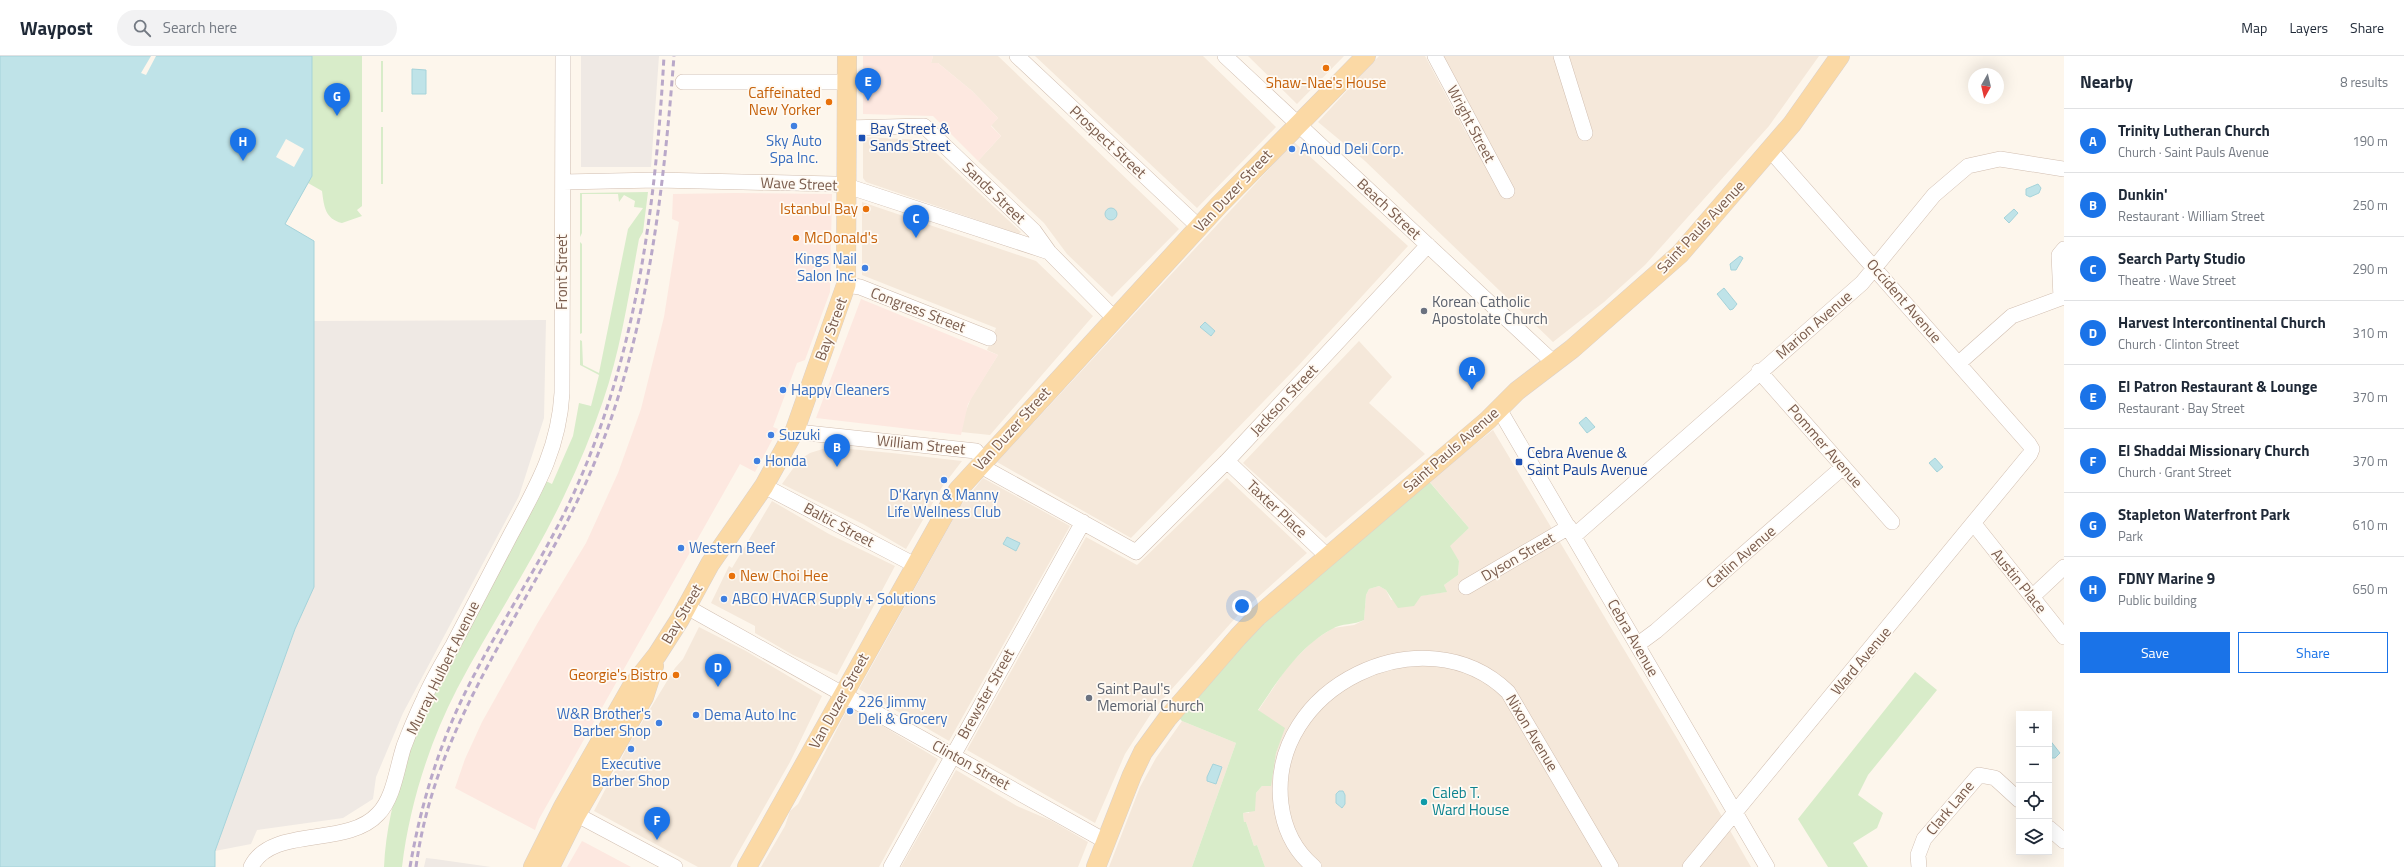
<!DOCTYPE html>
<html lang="en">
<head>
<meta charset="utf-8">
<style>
	:root { --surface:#fff; --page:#f2f2f3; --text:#1f2937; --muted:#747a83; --line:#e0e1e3; --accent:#1a73e8 }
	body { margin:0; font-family:"Titillium Web",sans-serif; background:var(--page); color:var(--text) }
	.controls { position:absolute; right:12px; bottom:12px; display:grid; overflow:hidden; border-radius:0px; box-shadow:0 4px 16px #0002 }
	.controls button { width:36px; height:36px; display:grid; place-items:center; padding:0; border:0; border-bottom:1px solid var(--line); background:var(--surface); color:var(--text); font:20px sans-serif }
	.compass { position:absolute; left:1968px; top:12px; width:36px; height:36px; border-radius:50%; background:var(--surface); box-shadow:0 4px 16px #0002; rotate:188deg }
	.you { position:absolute; left:1242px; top:550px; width:14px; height:14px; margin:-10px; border:3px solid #fff; border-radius:50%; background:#1a73e8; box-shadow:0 0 0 6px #1a73e833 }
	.badge { display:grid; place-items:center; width:26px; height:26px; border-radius:50%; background:var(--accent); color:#fff; font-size:13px; font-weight:700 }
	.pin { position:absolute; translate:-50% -33px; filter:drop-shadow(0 1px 2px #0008) }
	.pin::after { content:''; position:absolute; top:21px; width:14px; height:12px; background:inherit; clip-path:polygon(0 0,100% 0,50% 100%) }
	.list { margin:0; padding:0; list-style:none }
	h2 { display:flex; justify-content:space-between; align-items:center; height:52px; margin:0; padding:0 16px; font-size:17px }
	h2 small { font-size:13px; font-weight:400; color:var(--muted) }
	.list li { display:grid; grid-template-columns:26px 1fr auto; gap:12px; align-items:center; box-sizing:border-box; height:64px; padding:0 16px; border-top:1px solid var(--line) }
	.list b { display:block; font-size:15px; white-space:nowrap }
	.list p { margin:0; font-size:13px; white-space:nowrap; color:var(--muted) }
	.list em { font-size:13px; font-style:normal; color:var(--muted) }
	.actions { display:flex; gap:8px; padding:12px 16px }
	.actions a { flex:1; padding:9px 0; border:1px solid var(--accent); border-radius:0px; text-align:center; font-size:14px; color:var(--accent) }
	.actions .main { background:var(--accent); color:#fff }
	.icon { flex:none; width:22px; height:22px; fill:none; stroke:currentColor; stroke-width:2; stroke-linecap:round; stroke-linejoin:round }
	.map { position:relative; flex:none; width:2064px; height:811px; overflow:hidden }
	header { display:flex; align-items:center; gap:24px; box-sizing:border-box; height:56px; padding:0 20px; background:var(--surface); border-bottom:1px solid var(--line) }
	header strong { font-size:19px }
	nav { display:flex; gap:22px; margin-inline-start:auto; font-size:14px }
	.search { width:280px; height:36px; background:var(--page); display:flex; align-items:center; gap:10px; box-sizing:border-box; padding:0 14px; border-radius:22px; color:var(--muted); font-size:15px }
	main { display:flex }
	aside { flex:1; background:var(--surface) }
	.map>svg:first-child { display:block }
	.residential { fill:#f5e8da }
	.commercial { fill:#fde8e0 }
	.industrial { fill:#efe9e4 }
	.green { fill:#d8ecc9 }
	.water { fill:#bfe3e8; stroke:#a5d3da }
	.pier { fill:#fdf6ec }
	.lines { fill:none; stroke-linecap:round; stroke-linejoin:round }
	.minor-casing { stroke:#d1beb0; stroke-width:16 }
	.major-casing { stroke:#dad1cd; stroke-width:20 }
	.minor { stroke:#fff; stroke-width:15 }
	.major { stroke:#fbd9a5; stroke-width:19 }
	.rail { stroke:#b9a8c9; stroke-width:3; stroke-dasharray:6 4; stroke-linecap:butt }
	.food-dot { fill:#e8710a; stroke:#fffaf3; stroke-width:1.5 }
	.shop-dot { fill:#3f7fe0; stroke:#fffaf3; stroke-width:1.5 }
	.transit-dot { fill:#1a4fb4; stroke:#fffaf3; stroke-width:1.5 }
	.worship-dot { fill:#6b7280; stroke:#fffaf3; stroke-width:1.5 }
	.culture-dot { fill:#0f9aa8; stroke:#fffaf3; stroke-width:1.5 }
	.labels { text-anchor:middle; stroke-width:3.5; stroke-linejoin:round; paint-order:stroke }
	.food-label { font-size:15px; fill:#c56008; stroke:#fffaf3; text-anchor:end }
	.street-label { font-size:15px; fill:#7a5c4d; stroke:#fffaf3 }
	.transit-label { font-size:15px; fill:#164399; stroke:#fffaf3; text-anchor:start }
	.shop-label { font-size:15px; fill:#366cbe; stroke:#fffaf3; text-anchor:start }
	.worship-label { font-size:15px; fill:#5b616d; stroke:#fffaf3; text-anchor:start }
	.culture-label { font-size:15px; fill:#0d838f; stroke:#fffaf3; text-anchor:start }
</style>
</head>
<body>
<header>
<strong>Waypost</strong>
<div class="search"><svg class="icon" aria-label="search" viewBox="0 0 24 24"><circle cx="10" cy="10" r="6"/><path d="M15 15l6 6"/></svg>Search here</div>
<nav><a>Map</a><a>Layers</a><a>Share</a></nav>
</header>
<main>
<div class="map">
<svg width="2064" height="811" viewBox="0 0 2064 811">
	<rect width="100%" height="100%" fill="#fdf6ec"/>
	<path class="residential" d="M933,0H998L1179,173L1112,241L1067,198L1044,167L978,105L1001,80L991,69L998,62L972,35L938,7H931Z
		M1035,0H1203L1276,71L1197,152Z
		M1248,0H1344L1297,48Z
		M1379,0H1425L1465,75L1478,94L1441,0H1554L1580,80L1593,76L1569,0H1819L1769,70L1645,209L1604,246L1553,286L1365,105L1318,66Z
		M863,81L922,84L1021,176L1019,178L866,126L863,122Z
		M1294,86L1408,190L1299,309L1131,482L997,406Z
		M862,146L1036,205L1093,260L990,379L961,376L964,360L971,342L998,299L987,294L996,272L862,219Z
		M1359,285L1392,321L1369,347L1425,398L1326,482L1243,407Z
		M1493,374L1678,684L1751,811H1265L1257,789L1254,790L1246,766H1244L1243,757H1249L1256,737L1262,730L1272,711L1279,686L1258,655L1288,610L1313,585L1333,572L1354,569L1364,564L1366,539L1369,533L1379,530L1386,534L1391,544L1446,536L1444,529L1458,519L1459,505L1449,490L1469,472L1429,425Z
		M829,391L892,397L962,405L942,431L906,493L863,468L782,428L799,404L810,397Z
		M983,422L1070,470L949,685L859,633L961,449Z
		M1227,422L1307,497L1238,559L1154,653L1125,698L1095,767L967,694L1086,481L1137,509Z
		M772,445L829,478L895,510L837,619L793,599L755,577V570L711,547L729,510L732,512Z
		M699,571L746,595L822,640L790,706L730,811H698L594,755L630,686L675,612L683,603Z
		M849,650L938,703L879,811H761L785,770L790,755L798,748Z
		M1182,665L1236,687L1192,811H1109L1140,731L1156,702Z
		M956,714L1017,750L1052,765L1088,786L1078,811H901Z"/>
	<path class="commercial" d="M863,0H933L931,7H938L972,35L998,62L991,70L1001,80L978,105L933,60L863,58Z
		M735,137L832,138L830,236L805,304L797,307L773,371L778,373L755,416L740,408L539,763L535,774L455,732L465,703L482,666L537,568L586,487L618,417L641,353L664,261L679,166L672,163L673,138Z
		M861,243L998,299L968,348L961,379L816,362Z
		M582,785L586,787L631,811H567Z"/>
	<path class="industrial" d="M581,0H659L651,111H581Z
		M546,264L544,362L519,440L403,657L376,721L373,743L343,762L257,774L251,788L215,795L295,573L314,531V265Z
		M426,802L435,803L491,811H424Z"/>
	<path class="green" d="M312,0H362V150L357,154L362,160L342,167C325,163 324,150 322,135L308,127L312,120Z
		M381,5H383V56H381Z
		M381,71H383V128H381Z
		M648,136L643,176L639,183C629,237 621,293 603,345C592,377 579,409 564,440C533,506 491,568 457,633C429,687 409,751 402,811H384C388,724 429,646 470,570C495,522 521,474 546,425L552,428L573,380L579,347L591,350L599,319L580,309V284L582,285L583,309L599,317L628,173L643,152L634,151L635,145L624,139L619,146L618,138H582V177L580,181V137Z
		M580,186L582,188V277L580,278Z
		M1427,423L1469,472L1450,490L1459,505L1458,519L1444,529L1447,536L1421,540L1414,550L1398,552L1386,534L1379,530L1369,533L1366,539L1364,564C1354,569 1342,567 1332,573C1299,591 1278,624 1258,654L1285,672L1276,697L1271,730H1262L1256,737L1255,755L1243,757L1244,766H1246L1254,790L1257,789L1265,811H1192L1236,687L1182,665L1177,660L1250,574Z
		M1915,616L1937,634L1868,719L1858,739L1883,757L1877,772L1853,787L1868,811H1828L1798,763Z"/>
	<path class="water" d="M0,0H312V120L285,168L314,185V531L295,573L215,795V811H0Z
		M412,13L426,14V38H412Z
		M2038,128L2041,132L2039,137L2030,141L2026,139V133Z
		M1105 158a6 6 0 1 1 12 0a6 6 0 1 1-12 0Z
		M2014,153L2018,157L2009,167L2004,162Z
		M1740,200L1743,202L1736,214H1731L1730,208Z
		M1724,232L1737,248L1733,253L1730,254L1717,238Z
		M1205,266L1215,275L1211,280L1200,271Z
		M1586,361L1595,371L1587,377L1579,367Z
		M1935,402L1943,411L1937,416L1929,407Z
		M1007,481L1020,487L1016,495L1003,488Z
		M2049,683L2060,697L2055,702H2049Z
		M1213,708L1222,711L1216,728L1207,725V721Z
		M1339,735H1343L1345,739V748L1342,752L1336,747V738Z"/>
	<path class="pier" d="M151,0H156L146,19L141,17Z
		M286,83L304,93L294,111L276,101Z"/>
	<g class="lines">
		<defs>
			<path id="minor" d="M1017,0L1199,171
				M1225,0L1553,306
				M1435,0L1507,135
				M1561,0L1585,77
				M683,26H848
				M847,72L924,70L1034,175L1049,196L1114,262
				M563,126L657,124L834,128L847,130L1049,196
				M846,229L860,231L989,282
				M1959,307L2012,260L2061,242L2059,199L2064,193
				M1759,315L1892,466
				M1499,353L1767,811
				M795,374L807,377L976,395L988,414L1136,496L1227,405L1428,189
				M1227,405L1327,500
				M764,430L915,509
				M1974,468L2064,581
				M1574,480L1862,227L1934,139L1968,110L2000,103L2064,113
				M1466,531L1569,471
				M2032,541L2064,511
				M687,551L1107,786
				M1637,589L1656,575L1843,411
				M566,753L675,811
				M2049,772L2064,785
				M251,811C271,769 347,792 378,758C394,742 397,711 404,690C410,674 417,658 424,643C432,624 443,606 453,589C472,552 492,515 511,478C537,430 559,392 562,337L563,0
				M891,811L1083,466
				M1314,811C1295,795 1284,773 1281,748C1267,631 1425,555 1508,636L1611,811
				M1690,811L2030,398L2032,393L2029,388L1770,94
				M1919,811L1918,799L1924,783L1979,719L1995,722L2019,744"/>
			<path id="major" d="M533,811L563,751L631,632L657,599L680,563L710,508L764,430L795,374L846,229L847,0
				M550,811L576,759L644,641L654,610
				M747,811L958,434L1219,149L1366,0
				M1096,811L1132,719L1143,696L1167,663L1238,581L1257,561L1488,364L1517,335L1572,293L1680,198L1792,68L1840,0"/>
		</defs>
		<use href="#minor" class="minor-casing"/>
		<use href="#major" class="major-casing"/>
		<use href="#minor" class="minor"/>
		<use href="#major" class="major"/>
		<path class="rail" d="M410,811C421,747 440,685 470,627C504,560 547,498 577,430C637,295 656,146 664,0
			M416,811C435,665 530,552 588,422C646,290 663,142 674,0"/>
	</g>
	<g class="food-dot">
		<circle cx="1326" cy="12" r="4"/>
		<circle cx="829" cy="46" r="4"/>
		<circle cx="866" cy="153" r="4"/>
		<circle cx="796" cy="182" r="4"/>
		<circle cx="732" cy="520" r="4"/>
		<circle cx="676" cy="619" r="4"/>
	</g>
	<g class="shop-dot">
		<circle cx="794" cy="70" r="4"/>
		<circle cx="1292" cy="93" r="4"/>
		<circle cx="865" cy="212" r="4"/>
		<circle cx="783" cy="334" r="4"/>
		<circle cx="771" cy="379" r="4"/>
		<circle cx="757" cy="405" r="4"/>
		<circle cx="944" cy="424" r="4"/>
		<circle cx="681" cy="492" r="4"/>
		<circle cx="724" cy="543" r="4"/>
		<circle cx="850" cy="655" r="4"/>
		<circle cx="696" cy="659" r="4"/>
		<circle cx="659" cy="667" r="4"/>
		<circle cx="631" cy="693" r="4"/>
	</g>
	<g class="transit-dot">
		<rect x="858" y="78" width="8" height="8" rx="2"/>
		<rect x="1515" y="402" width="8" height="8" rx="2"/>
	</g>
	<g class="worship-dot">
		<circle cx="1424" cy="255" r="4"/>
		<circle cx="1089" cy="642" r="4"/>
	</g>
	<circle class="culture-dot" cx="1424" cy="746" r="4"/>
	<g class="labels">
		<g class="food-label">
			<text x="1326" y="32" text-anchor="middle">Shaw-Nae's House</text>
			<text x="821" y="42">Caffeinated<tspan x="821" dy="17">New Yorker</tspan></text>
			<text x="858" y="158">Istanbul Bay</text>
			<text x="804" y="187" text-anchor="start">McDonald's</text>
			<text x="740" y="525" text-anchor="start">New Choi Hee</text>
			<text x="668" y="624">Georgie's Bistro</text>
		</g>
		<g class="street-label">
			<text transform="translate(1471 68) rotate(62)" y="5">Wright Street</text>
			<text transform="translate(1108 86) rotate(43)" y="5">Prospect Street</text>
			<text transform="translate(799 128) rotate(2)" y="5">Wave Street</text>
			<text transform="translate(1233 135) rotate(-47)" y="5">Van Duzer Street</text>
			<text transform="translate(994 137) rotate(44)" y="5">Sands Street</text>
			<text transform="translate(1389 153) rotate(43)" y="5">Beach Street</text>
			<text transform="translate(1701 171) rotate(-47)" y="5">Saint Pauls Avenue</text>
			<text transform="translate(562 216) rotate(-90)" y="5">Front Street</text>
			<text transform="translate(1904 245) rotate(49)" y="5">Occident Avenue</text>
			<text transform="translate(918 254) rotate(21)" y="5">Congress Street</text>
			<text transform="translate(1814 269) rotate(-41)" y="5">Marion Avenue</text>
			<text transform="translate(831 273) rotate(-70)" y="5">Bay Street</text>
			<text transform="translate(1284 344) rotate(-47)" y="5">Jackson Street</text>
			<text transform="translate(1012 373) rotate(-48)" y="5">Van Duzer Street</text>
			<text transform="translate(921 389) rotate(6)" y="5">William Street</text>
			<text transform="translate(1825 390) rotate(49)" y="5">Pommer Avenue</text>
			<text transform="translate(1451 394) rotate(-41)" y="5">Saint Pauls Avenue</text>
			<text transform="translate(1277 453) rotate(43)" y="5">Taxter Place</text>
			<text transform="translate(839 469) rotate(28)" y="5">Baltic Street</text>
			<text transform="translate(1518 501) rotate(-30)" y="5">Dyson Street</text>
			<text transform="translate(1741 501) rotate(-41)" y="5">Catlin Avenue</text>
			<text transform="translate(2019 525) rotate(51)" y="5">Austin Place</text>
			<text transform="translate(682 558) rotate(-60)" y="5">Bay Street</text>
			<text transform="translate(1633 582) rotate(60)" y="5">Cebra Avenue</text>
			<text transform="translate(1861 605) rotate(-50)" y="5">Ward Avenue</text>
			<text transform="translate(443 612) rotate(-64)" y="5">Murray Hulbert Avenue</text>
			<text transform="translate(986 638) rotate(-61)" y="5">Brewster Street</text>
			<text transform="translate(839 645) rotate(-61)" y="5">Van Duzer Street</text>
			<text transform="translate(1532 677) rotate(59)" y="5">Nixon Avenue</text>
			<text transform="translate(971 709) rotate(29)" y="5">Clinton Street</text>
			<text transform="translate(1950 752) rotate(-50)" y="5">Clark Lane</text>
		</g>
		<g class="transit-label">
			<text x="870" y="78">Bay Street &amp;<tspan x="870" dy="17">Sands Street</tspan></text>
			<text x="1527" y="402">Cebra Avenue &amp;<tspan x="1527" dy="17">Saint Pauls Avenue</tspan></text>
		</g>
		<g class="shop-label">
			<text x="794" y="90" text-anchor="middle">Sky Auto<tspan x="794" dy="17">Spa Inc.</tspan></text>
			<text x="1300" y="98">Anoud Deli Corp.</text>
			<text x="857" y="208" text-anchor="end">Kings Nail<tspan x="857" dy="17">Salon Inc.</tspan></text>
			<text x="791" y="339">Happy Cleaners</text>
			<text x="779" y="384">Suzuki</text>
			<text x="765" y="410">Honda</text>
			<text x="944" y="444" text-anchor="middle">D'Karyn &amp; Manny<tspan x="944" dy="17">Life Wellness Club</tspan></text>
			<text x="689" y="497">Western Beef</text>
			<text x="732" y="548">ABCO HVACR Supply + Solutions</text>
			<text x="858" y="651">226 Jimmy<tspan x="858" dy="17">Deli &amp; Grocery</tspan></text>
			<text x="651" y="663" text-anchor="end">W&amp;R Brother's<tspan x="651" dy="17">Barber Shop</tspan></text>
			<text x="704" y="664">Dema Auto Inc</text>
			<text x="631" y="713" text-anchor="middle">Executive<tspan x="631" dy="17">Barber Shop</tspan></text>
		</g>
		<g class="worship-label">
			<text x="1432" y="251">Korean Catholic<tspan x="1432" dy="17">Apostolate Church</tspan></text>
			<text x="1097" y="638">Saint Paul's<tspan x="1097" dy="17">Memorial Church</tspan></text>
		</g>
		<g class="culture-label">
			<text x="1432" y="742">Caleb T.<tspan x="1432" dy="17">Ward House</tspan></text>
		</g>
	</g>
</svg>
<div class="controls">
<button>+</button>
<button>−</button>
<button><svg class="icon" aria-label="locate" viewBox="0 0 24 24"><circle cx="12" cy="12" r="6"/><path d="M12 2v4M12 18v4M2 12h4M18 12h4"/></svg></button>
<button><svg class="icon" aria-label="layers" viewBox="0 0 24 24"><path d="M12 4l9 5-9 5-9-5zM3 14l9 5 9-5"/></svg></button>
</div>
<svg class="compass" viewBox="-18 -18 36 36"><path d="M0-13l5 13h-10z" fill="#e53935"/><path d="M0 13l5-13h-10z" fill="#747a83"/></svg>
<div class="you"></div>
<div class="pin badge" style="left:1472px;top:334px">A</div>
<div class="pin badge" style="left:837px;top:411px">B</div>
<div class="pin badge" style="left:916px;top:182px">C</div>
<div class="pin badge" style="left:718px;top:631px">D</div>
<div class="pin badge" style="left:868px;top:45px">E</div>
<div class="pin badge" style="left:657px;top:784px">F</div>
<div class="pin badge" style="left:337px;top:60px">G</div>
<div class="pin badge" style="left:243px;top:105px">H</div>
</div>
<aside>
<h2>Nearby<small>8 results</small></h2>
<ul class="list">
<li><span class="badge">A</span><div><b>Trinity Lutheran Church</b><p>Church · Saint Pauls Avenue</p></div><em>190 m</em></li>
<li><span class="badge">B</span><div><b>Dunkin'</b><p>Restaurant · William Street</p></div><em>250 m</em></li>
<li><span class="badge">C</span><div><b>Search Party Studio</b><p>Theatre · Wave Street</p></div><em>290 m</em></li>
<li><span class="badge">D</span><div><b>Harvest Intercontinental Church</b><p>Church · Clinton Street</p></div><em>310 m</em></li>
<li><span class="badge">E</span><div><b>El Patron Restaurant &amp; Lounge</b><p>Restaurant · Bay Street</p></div><em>370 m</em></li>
<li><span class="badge">F</span><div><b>El Shaddai Missionary Church</b><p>Church · Grant Street</p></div><em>370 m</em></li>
<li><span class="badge">G</span><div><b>Stapleton Waterfront Park</b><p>Park</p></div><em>610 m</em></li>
<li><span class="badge">H</span><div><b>FDNY Marine 9</b><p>Public building</p></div><em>650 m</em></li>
</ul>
<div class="actions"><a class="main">Save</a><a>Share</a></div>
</aside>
</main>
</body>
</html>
